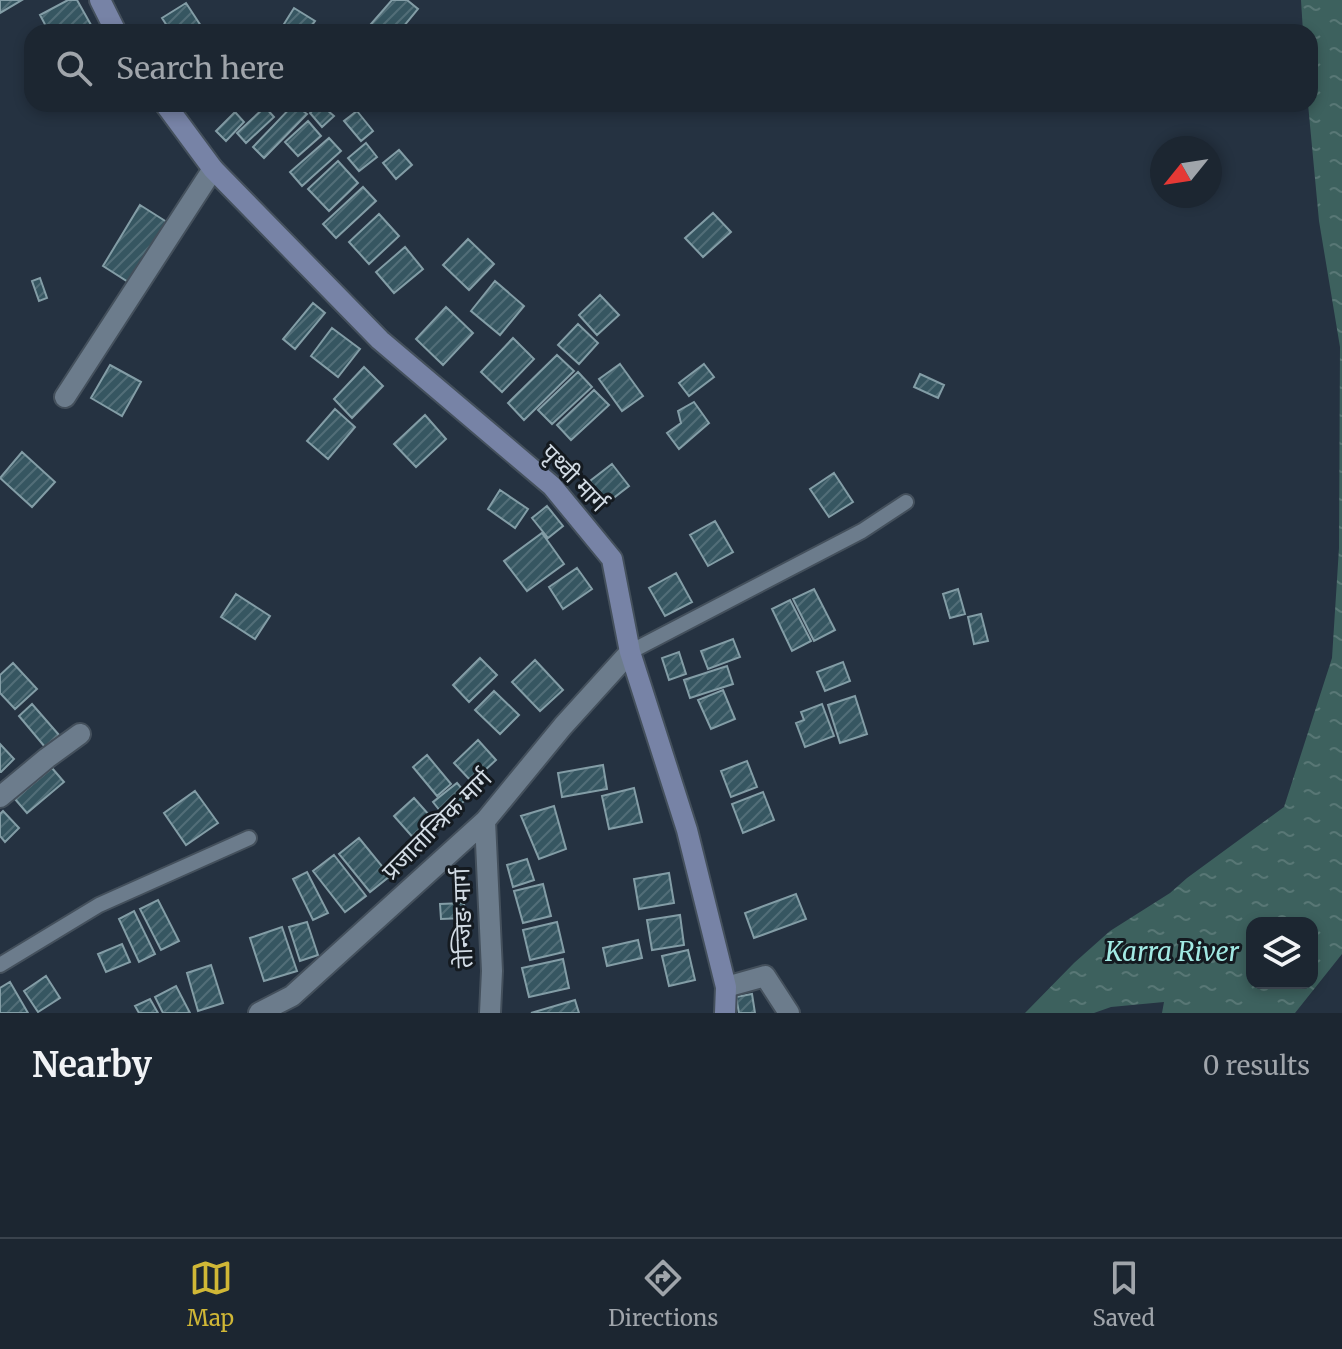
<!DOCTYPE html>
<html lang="en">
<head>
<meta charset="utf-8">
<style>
	:root { --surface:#1c2631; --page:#252e39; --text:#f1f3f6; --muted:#a0a5ab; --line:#3a434d; --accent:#d0b736 }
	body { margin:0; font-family:Merriweather,"Noto Sans Devanagari",serif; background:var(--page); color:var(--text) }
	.controls { position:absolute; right:24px; bottom:24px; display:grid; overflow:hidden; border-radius:16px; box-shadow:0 4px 12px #0003 }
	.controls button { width:72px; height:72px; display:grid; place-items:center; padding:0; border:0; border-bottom:2px solid var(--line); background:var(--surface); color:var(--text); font:40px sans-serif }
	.compass { position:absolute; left:1150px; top:136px; width:72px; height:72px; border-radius:50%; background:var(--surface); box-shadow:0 4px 12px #0003; rotate:240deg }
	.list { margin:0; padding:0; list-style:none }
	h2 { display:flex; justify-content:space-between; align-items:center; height:104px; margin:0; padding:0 32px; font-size:34px }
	h2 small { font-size:26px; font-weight:400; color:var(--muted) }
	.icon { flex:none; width:44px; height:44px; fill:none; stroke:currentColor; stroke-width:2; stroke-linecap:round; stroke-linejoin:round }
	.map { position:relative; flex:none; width:1342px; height:1013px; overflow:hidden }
	.search { position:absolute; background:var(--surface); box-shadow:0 4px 12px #0003; left:24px; right:24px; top:24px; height:88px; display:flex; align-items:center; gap:20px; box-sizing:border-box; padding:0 28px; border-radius:24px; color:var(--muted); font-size:30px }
	.sheet { height:224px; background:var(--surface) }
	nav { display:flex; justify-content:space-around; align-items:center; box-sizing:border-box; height:112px; border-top:2px solid var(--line); background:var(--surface); font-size:22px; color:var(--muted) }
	nav a { display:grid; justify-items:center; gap:4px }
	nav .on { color:var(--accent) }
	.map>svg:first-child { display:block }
	.water { fill:url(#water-ripples); fill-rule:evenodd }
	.building { fill:url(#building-hatch); stroke:#839da6; stroke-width:2 }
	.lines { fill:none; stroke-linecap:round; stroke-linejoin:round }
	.lane-casing { stroke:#44505c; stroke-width:18 }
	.street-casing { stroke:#44505c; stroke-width:24 }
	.secondary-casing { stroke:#44505c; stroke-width:24 }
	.lane { stroke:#6c7c8c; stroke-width:14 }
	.street { stroke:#6c7c8c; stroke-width:20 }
	.secondary { stroke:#7783a6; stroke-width:20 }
	.labels { text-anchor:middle; stroke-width:6; stroke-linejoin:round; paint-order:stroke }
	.street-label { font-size:24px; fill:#d2dbe4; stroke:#141a20 }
	.water-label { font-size:26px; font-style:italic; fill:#a2eae4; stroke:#141a20 }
</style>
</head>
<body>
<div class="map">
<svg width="1342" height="1013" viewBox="0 0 1342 1013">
	<defs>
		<pattern id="water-ripples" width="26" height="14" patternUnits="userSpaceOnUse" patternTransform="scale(2)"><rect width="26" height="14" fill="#3d615e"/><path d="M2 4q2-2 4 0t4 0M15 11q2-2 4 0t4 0" fill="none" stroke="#587775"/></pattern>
		<pattern id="building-hatch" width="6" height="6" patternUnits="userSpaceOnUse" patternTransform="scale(2)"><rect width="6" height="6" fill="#365661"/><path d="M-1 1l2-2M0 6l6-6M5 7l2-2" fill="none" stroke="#526e78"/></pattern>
	</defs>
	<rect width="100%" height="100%" fill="#253241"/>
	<path class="water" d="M1301,0H1342V954L1295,1013H1162L1164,1002L1111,1007L1094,1013H1025L1074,963L1110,931L1170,893L1187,878L1284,807L1332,658L1339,548L1340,347L1319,221L1308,104H1310V32H1303ZM1252,923H1312V983H1252Z"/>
	<path class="building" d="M0,0H22L0,13Z
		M68,0H77L95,32H49L40,15Z
		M392,0H407L418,9L399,32H364Z
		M186,3L205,32H171L162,18Z
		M294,8L315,21L307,32H279Z
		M294,104L307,114L264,158L253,147Z
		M320,104L334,116L322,127L310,113Z
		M265,107L274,117L246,143L237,133Z
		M357,111L373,131L361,141L344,121Z
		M235,112L244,122L226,141L216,131Z
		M308,121L321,136L298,156L285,142Z
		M329,138L341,151L302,186L290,172Z
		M366,143L377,157L359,171L348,158Z
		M399,150L412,165L396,179L383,163Z
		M338,161L358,183L329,211L308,189Z
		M363,187L376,201L336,238L323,224Z
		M140,205L170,224L133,285L103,266Z
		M713,213L731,232L703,257L685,238Z
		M379,214L399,236L369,264L349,242Z
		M468,239L494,264L469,290L443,265Z
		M405,247L423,269L394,293L376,272Z
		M40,278L47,298L39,301L32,281Z
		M495,281L524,306L500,335L471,311Z
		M600,295L619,315L597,335L579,315Z
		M313,303L325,313L295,349L283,339Z
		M446,307L473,333L443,365L416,339Z
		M578,324L598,343L579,364L558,345Z
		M332,328L360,349L338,377L311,356Z
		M513,338L534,359L502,392L481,372Z
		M557,355L574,371L524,420L508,403Z
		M620,364L643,396L622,411L599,379Z
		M704,364L714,377L689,396L679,383Z
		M110,365L141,382L122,416L91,398Z
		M364,367L383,386L352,418L334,399Z
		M578,372L592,387L552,424L538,410Z
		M920,374L944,385L938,398L914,387Z
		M594,390L609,405L571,440L557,425Z
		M694,402L709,423L679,449L667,433L681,423L678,411Z
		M335,409L355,427L328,459L307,441Z
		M425,415L446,439L416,467L394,444Z
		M22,452L55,482L32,507L0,478Z
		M612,464L629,486L607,503L590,481Z
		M834,473L853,502L829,517L810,489Z
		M500,490L528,509L515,528L488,509Z
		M547,506L563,526L548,538L532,518Z
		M715,521L733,552L708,566L690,535Z
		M542,533L564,564L527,591L504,561Z
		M577,568L592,589L563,609L549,587Z
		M676,573L692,602L665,616L649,588Z
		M814,589L835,630L814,641L793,599Z
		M958,589L965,614L950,618L943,594Z
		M236,594L270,616L255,639L221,617Z
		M790,600L811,641L792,651L772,609Z
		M981,614L988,641L974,644L968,617Z
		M733,639L740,657L708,669L701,651Z
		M679,652L686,674L669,680L662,658Z
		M480,658L497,675L469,702L453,685Z
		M535,660L563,690L540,711L512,682Z
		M843,662L850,681L825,691L817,672Z
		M13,663L37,689L15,709L0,693V675Z
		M727,666L733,684L690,698L684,680Z
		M723,690L735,719L711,729L698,700Z
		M494,691L519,715L500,734L475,710Z
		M855,696L867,734L840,743L828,705Z
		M32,704L59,735L45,747L19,716Z
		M822,704L834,736L805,747L796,723L804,720L801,712Z
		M478,740L496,760L472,782L454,763Z
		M0,744L14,759L1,772H0Z
		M427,755L451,784L437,796L413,767Z
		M747,761L757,787L731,797L721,771Z
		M603,765L607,789L562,797L558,773Z
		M52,768L64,782L27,813L15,799Z
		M457,783L469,797L445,817L433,802Z
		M634,788L642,822L609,829L602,796Z
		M195,791L218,823L186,845L164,813Z
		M763,792L774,820L743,833L732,804Z
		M414,798L437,824L417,842L394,816Z
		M554,806L566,849L539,859L521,816Z
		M3,811L19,828L5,842L0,836V814Z
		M359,838L390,876L370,892L339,854Z
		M334,855L366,896L345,912L313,871Z
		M527,859L534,880L513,887L507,865Z
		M307,872L328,913L313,920L293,879Z
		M669,873L674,903L639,909L634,879Z
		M543,884L551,916L523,923L514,891Z
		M796,894L806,919L754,938L745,913Z
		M158,900L179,941L161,950L140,909Z
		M464,903L465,918L441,919L440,904Z
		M134,911L155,954L139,962L119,919Z
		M680,915L684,945L652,950L647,920Z
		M307,922L318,955L300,961L289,927Z
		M557,922L564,952L530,960L523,930Z
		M282,927L297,971L264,981L250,938Z
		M638,940L642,958L607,966L603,948Z
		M122,944L130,962L106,972L98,954Z
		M688,950L695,980L669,986L662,956Z
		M563,959L569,988L529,997L522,968Z
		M211,965L223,1003L198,1011L187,973Z
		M46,976L60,998L38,1012L24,991Z
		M10,982L28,1013H0V988Z
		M176,986L190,1013H163L155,997Z
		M752,994L755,1013H739L736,997Z
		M150,999L158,1013H139L135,1006Z
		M575,1000L579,1013H531Z"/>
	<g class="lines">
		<defs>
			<path id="lane" d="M630,652L862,531L906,502
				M0,965L99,905L249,838"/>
			<path id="street" d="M65,397L213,169
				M0,797L47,758L80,734
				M485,821L492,971L490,1013
				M726,987L765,976L789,1013
				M259,1013L292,996L485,821L563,726L630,652"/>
			<path id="secondary" d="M100,0L116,32
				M165,104L213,169L380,340L552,486L612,559L630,652L687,830L726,987L725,1013"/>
		</defs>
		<use href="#lane" class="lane-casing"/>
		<use href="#street" class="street-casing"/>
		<use href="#secondary" class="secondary-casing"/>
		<use href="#lane" class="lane"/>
		<use href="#street" class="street"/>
		<use href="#secondary" class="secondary"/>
	</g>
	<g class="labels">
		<g class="street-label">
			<text transform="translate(574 478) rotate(46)" y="8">पृथ्वी मार्ग</text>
			<text transform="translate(437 825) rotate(-45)" y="8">प्रजातान्त्रिक मार्ग</text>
			<text transform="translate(463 918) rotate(-92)" y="8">तेन्जिङ मार्ग</text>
		</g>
		<g class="water-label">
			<text x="1172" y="961">Karra River</text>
		</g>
	</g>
</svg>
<div class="controls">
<button><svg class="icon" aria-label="layers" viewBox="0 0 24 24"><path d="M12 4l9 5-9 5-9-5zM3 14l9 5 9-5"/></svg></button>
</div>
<svg class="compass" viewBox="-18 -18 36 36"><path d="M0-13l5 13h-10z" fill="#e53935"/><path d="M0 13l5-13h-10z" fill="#a0a5ab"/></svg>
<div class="search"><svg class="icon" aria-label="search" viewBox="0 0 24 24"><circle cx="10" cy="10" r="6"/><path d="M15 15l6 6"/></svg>Search here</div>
</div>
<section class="sheet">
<h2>Nearby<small>0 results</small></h2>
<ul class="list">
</ul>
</section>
<nav>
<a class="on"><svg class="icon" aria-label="map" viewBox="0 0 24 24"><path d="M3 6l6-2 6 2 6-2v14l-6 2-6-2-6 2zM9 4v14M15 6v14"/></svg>Map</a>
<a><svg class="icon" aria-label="directions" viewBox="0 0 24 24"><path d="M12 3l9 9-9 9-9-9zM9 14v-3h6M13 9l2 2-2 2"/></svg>Directions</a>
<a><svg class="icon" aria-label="saved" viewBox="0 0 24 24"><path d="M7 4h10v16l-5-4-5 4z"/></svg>Saved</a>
</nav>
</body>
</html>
